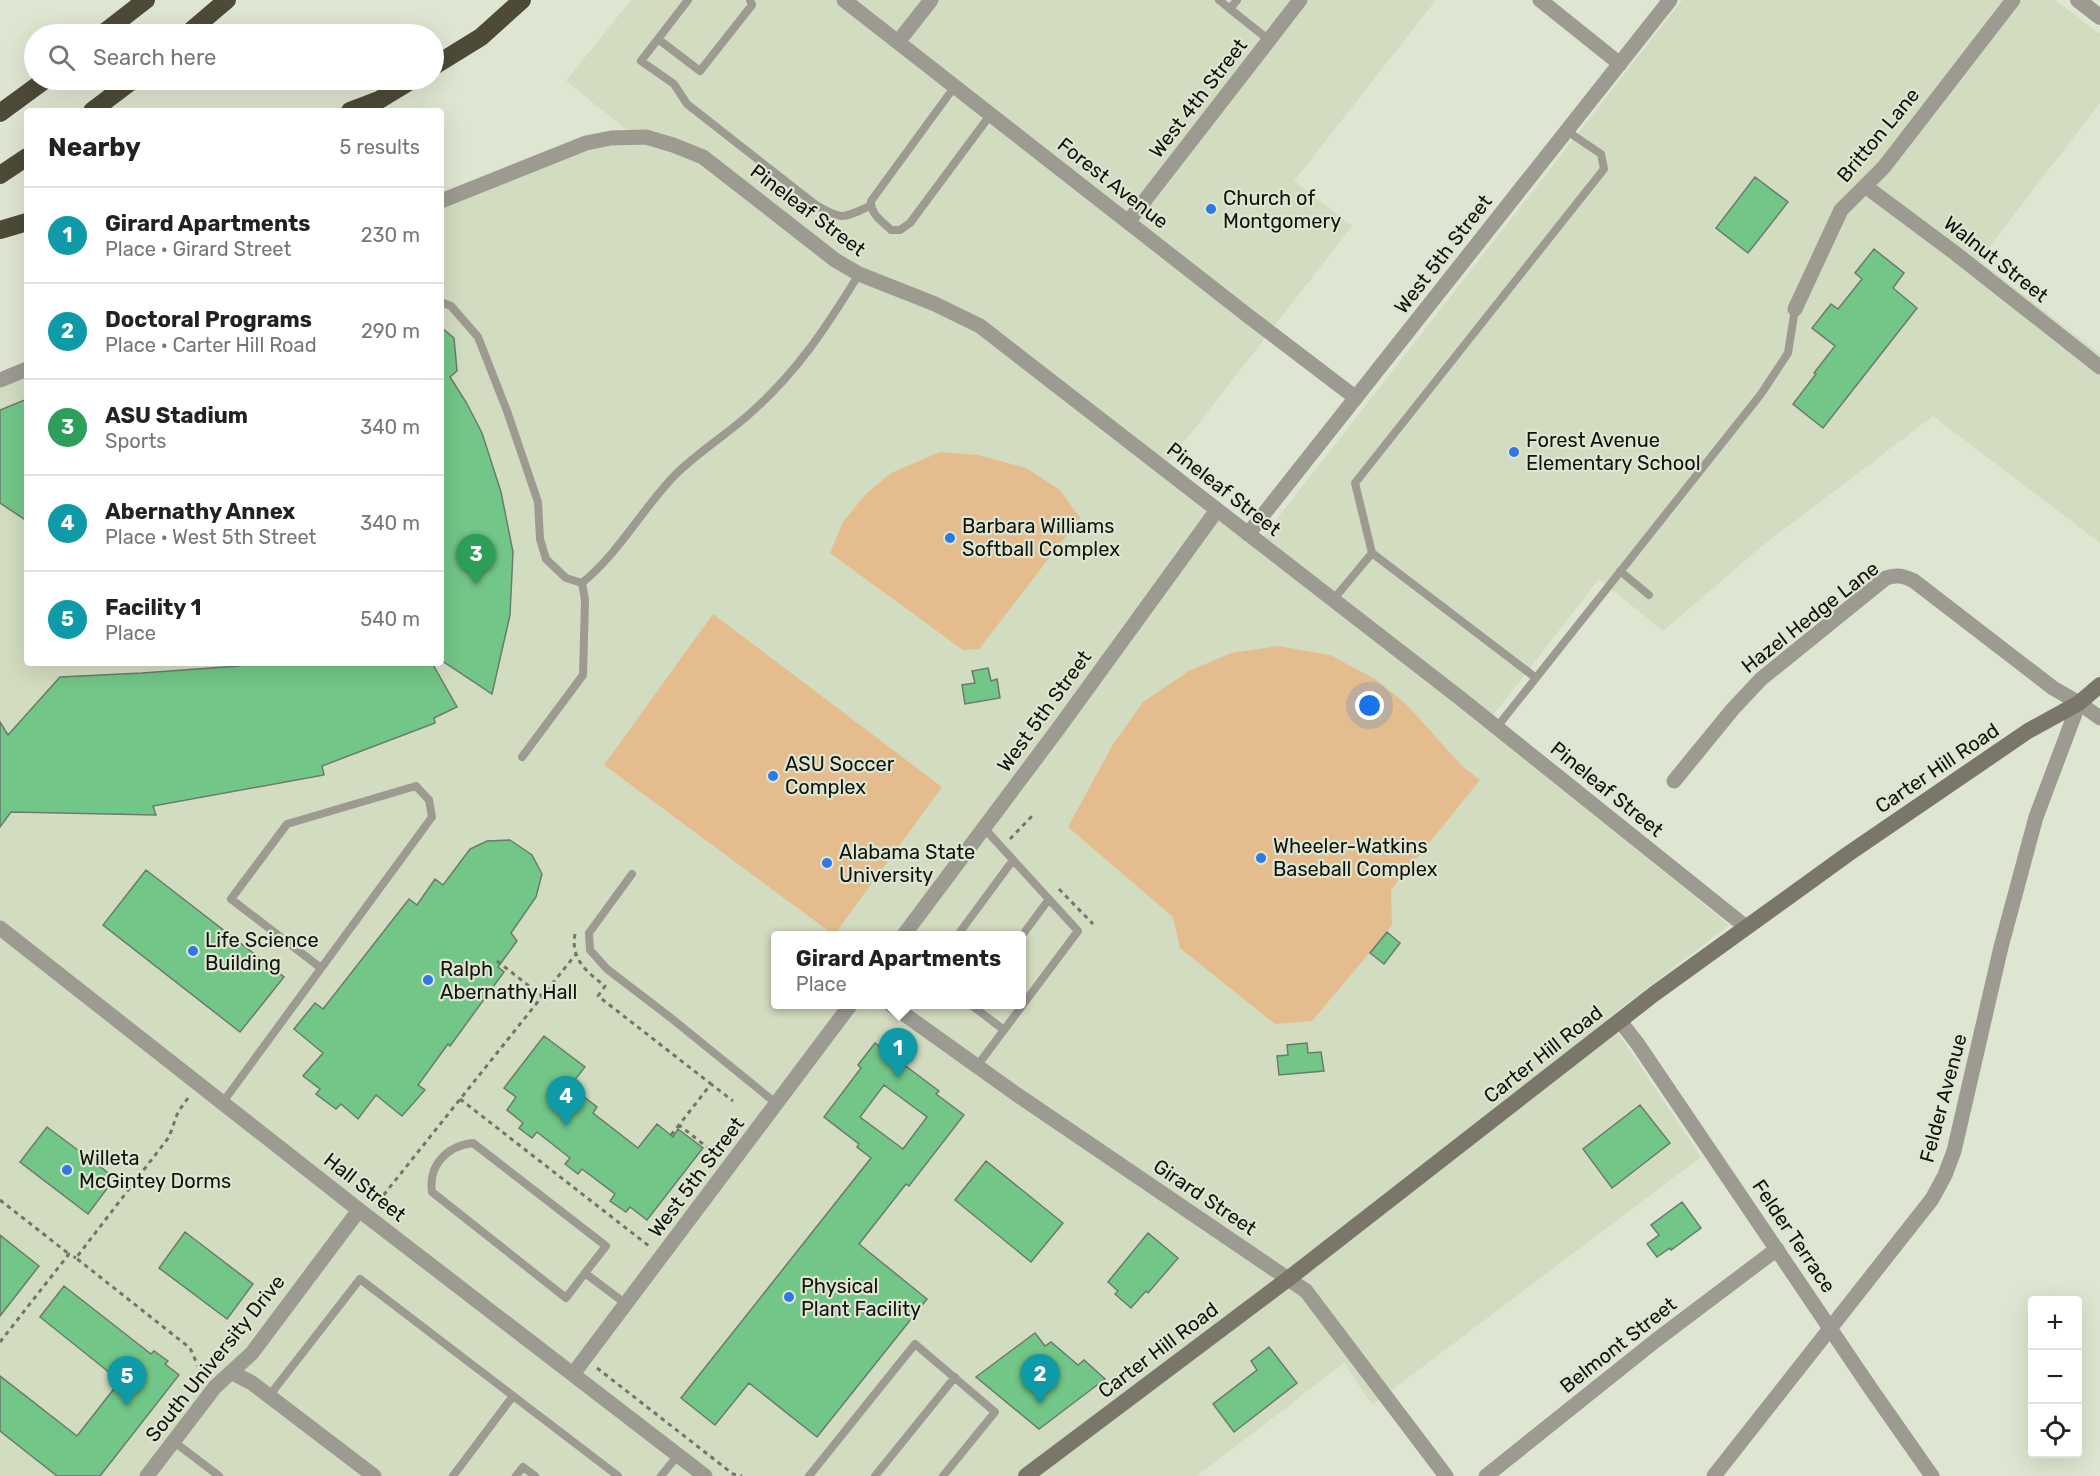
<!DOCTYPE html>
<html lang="en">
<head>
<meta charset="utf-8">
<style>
	:root { --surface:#fff; --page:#f6f6f6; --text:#222; --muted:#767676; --line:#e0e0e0; --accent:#2563eb }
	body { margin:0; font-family:Rubik,sans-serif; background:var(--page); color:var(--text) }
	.controls { position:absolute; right:18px; bottom:18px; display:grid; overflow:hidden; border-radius:6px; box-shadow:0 6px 24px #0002 }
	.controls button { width:54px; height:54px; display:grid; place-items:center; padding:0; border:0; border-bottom:2px solid var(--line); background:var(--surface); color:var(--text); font:30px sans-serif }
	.you { position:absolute; left:1370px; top:706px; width:21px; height:21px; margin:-15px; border:4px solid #fff; border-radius:50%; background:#1a73e8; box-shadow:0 0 0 9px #1a73e833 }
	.badge { display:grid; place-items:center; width:39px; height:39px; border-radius:50%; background:var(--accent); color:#fff; font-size:20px; font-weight:700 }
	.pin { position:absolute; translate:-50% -50px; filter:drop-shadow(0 2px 3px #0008) }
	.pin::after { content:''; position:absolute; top:32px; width:21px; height:18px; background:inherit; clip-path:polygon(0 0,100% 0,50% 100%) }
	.popup { position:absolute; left:771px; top:931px; width:255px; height:78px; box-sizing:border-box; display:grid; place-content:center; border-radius:6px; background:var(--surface); filter:drop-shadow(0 2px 4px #0005); font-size:20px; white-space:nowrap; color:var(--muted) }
	.popup b { font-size:22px; color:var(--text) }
	.popup::after { content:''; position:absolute; left:50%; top:100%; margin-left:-12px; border:12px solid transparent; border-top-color:var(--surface) }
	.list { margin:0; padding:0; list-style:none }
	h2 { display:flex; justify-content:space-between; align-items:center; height:78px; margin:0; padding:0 24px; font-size:26px }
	h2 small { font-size:20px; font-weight:400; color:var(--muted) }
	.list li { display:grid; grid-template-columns:39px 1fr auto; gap:18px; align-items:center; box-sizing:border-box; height:96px; padding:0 24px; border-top:2px solid var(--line) }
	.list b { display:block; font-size:22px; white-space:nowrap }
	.list p { margin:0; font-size:20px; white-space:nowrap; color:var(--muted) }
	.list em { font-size:20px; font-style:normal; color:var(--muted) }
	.icon { flex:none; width:33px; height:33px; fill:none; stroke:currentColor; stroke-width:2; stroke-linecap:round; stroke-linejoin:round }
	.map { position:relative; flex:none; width:2100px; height:1476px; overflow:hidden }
	.search { position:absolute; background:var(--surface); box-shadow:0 6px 24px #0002; left:24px; top:24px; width:420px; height:66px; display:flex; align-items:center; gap:15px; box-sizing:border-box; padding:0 21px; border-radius:33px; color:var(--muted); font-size:22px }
	.panel { position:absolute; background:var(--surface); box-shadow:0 6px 24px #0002; left:24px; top:108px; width:420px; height:558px; border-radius:6px }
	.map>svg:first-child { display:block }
	.built { fill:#d2dcc0; fill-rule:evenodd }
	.pitch { fill:#e5bc8d }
	.building { fill:#72c687; stroke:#6a7b6d; stroke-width:1.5; fill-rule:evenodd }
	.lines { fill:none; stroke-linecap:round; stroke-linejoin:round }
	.path { stroke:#717669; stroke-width:3; stroke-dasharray:4.5 4.5; stroke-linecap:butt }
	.service { stroke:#9c9a91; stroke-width:8 }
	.minor { stroke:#9c9a91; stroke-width:15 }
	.tertiary { stroke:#9c9a91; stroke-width:16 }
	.secondary { stroke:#7a776a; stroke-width:16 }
	.motorway { stroke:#4e4a38; stroke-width:18 }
	.poi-dot { fill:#2e79e5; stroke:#dee6d1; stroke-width:2 }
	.labels { text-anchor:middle; stroke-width:4.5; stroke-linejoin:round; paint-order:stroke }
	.street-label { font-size:20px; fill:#11130c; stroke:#dee6d1 }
	.poi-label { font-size:20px; fill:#11130c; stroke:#dee6d1; text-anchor:start }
</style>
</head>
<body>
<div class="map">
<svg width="2100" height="1476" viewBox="0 0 2100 1476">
	<rect width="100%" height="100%" fill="#dee6d1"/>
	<path class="built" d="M631,0H1436L1294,181L1352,226L1160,473L1255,547L1682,0H2055L2100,34V103L1979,260L2100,354V543L1933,416L1762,546L1663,631L1599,579L1484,727L1580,802L1729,925L1608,1018L1701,1157L1372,1405L1344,1363L1197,1476H0V386L27,375V663H441V207L586,148L643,143L566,81ZM775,936H1021V1004H775Z"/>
	<path class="pitch" d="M940,452L978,455L1026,468L1060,490L1080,518L979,649L963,650L830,553L843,522L866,494L891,473Z
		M713,614L942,787L834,935L604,765Z
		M1278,646L1330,655L1375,679L1407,705L1462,766L1480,780L1391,890L1392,925L1387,932L1312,1021L1275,1024L1180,948L1173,917L1068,827L1112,746L1143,702L1189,671L1231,653Z"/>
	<path class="building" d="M1755,177L1788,202L1748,253L1716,228Z
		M1874,249L1904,273L1893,288L1917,308L1823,428L1793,404L1816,374L1814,373L1835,346L1812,328L1831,304L1838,309L1862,279L1855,273Z
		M441,327L454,338L457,371L450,377L466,402L482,433L501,492L513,552L510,615L492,694L441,660Z
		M27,399V521L0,503V410Z
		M249,663H432L457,707L434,718L435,723L322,766L324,775L153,806L156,815L11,812L0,827V722L8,735L60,677L142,673L239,666Z
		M988,668L991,681L997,679L1000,698L965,704L962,685L975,683L972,671Z
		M510,840L532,855L542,874L536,897L511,933L517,941L498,967L504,972L450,1046L448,1044L418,1085L425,1090L402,1116L376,1095L358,1119L341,1104L336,1109L316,1094L320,1089L303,1076L323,1053L294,1029L315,1003L323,1009L409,899L417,905L435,879L443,885L470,849L487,841Z
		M146,870L284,977L240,1032L103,925Z
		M1387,932L1400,943L1384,964L1370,953Z
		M544,1036L585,1067L570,1086L597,1107L593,1113L638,1148L657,1124L673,1137L678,1129L703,1148L647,1220L630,1207L626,1212L610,1201L615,1194L582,1169L578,1174L565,1164L570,1158L537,1132L532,1138L519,1128L523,1123L507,1110L516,1097L504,1088Z
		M875,1043L939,1091L936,1094L964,1115L909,1186L906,1184L859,1244L927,1299L817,1437L749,1383L715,1425L681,1398L871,1158L857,1147L859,1144L824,1117L861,1068L858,1065ZM884,1085L927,1117L903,1149L860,1117Z
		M1307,1043L1308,1053L1321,1052L1324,1071L1279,1075L1277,1056L1288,1055L1287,1045Z
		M1640,1105L1670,1143L1612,1188L1583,1149Z
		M47,1127L115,1178L88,1214L20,1162Z
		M986,1161L1063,1223L1031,1262L955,1200Z
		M1682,1202L1701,1228L1671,1250L1670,1248L1657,1257L1647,1244L1659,1235L1651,1225Z
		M185,1232L253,1284L227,1319L159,1268Z
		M1148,1233L1178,1258L1148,1293L1146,1291L1131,1308L1115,1294L1118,1291L1108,1282Z
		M0,1235L39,1266L0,1316Z
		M64,1286L151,1354L154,1351L168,1361L165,1364L179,1375L100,1476H57L0,1431V1376L77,1436L120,1381L40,1317Z
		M1035,1333L1045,1346L1051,1342L1078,1365L1084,1360L1105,1379L1039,1429L976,1377Z
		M1269,1347L1297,1383L1234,1432L1213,1404L1257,1370L1251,1361Z"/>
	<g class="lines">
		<path class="path" d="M1010,839L1035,813
			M1059,889L1093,924
			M575,934C570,959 588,973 605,986L598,996L711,1084
			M497,961L542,996
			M188,1098L178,1112L169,1137L76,1258L190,1348L198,1366
			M460,1099L649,1246
			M671,1135L679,1125
			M717,1155L679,1125L711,1084L733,1101
			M0,1200L69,1254
			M378,1202L576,954
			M0,1342L69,1254L76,1258
			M597,1368L733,1474L742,1476"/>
		<path class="service" d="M688,0L641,61L674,84L687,104L816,205C843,221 843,218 870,206
			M1219,0L1230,9
			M1237,0L1230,9L1269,40
			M658,39L700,71L752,5L750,0
			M955,86L871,201C870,214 882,221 891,230H900L910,223L991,114
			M441,302L451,306L478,337L507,411L538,502L540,539L546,559L566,578L582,583C619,553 642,509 675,475C696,454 723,437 746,417C795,375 826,328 859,274
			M1620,571L1649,595
			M1333,600L1372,553
			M1536,678L1372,553L1355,483L1604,169L1601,154L1567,131
			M1497,727L1761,394L1788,353L1795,309
			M522,757L583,675L585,600L582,583
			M632,874L589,933L590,950L607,969L671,1018L777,1104
			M957,936L1013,860
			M1021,937L1049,899
			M970,1004L1004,1030
			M977,1066L1078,931L984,828
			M223,1102L432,817L429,800L416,786L287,824L231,899L321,968
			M585,1273L566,1298L432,1192C428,1165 447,1146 473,1143L606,1246L585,1273L626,1304
			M269,1396L360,1279L618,1476
			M173,1441L219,1476
			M453,1476L513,1396
			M516,1476L523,1467L535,1476
			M661,1476L678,1455
			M809,1476L915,1344L995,1412L943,1476
			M875,1476L955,1377"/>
		<path class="minor" d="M844,0L1247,315L1356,398
			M1540,0L1620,64
			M898,42L931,0
			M1865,186L1955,253L2100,367
			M441,201L586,143L611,138L646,137L673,145L703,157L835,260L859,274L935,304L980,326L1460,698L1746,927
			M1128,222L1300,0
			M1795,309L1841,210L1884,167L2013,0
			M0,380L27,369
			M1248,534L1670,0
			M1674,781L1732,710L1761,679L1886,578C1896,574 1904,576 1914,581L2053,688L2079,703L2100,718
			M0,928L359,1210L705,1476
			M903,936L1058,729L1217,510
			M890,1004L1016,1094L1306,1291L1446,1476
			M1620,1021L1637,1043L1871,1389L1932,1476
			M231,1372L252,1383L374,1476
			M573,1374L851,1004
			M147,1476L215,1387L252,1353L359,1210
			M1486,1476L1655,1341L1777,1249
			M1714,1476L1932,1199L1945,1175L1954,1151L2001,947L2036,817L2079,703"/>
		<path class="tertiary" d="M2078,0L2100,17"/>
		<path class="secondary" d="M1026,1476L1288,1279L1654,994L1848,854L2028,731L2079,703L2100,685"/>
		<path class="motorway" d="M102,34L146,0
			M187,34L227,0
			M434,66L481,37L522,0
			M92,111L133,80
			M350,111L379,100L412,80
			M0,113L45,80
			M0,175L27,157
			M0,230L27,222"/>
	</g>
	<g class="poi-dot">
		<circle cx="1211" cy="209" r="6"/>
		<circle cx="1514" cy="452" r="6"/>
		<circle cx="950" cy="538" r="6"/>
		<circle cx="773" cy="776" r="6"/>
		<circle cx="1261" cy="858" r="6"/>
		<circle cx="827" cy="863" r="6"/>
		<circle cx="193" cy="951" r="6"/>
		<circle cx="428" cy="980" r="6"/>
		<circle cx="67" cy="1170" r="6"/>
		<circle cx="789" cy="1297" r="6"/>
	</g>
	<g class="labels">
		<g class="street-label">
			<text transform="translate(1198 98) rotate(-52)" y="7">West 4th Street</text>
			<text transform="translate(1878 135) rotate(-50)" y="7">Britton Lane</text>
			<text transform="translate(1113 183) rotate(38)" y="7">Forest Avenue</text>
			<text transform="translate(808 210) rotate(37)" y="7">Pineleaf Street</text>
			<text transform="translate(1443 254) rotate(-52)" y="7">West 5th Street</text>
			<text transform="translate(1996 259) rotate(38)" y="7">Walnut Street</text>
			<text transform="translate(1224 489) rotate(38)" y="7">Pineleaf Street</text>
			<text transform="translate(1810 617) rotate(-38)" y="7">Hazel Hedge Lane</text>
			<text transform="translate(1044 711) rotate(-54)" y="7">West 5th Street</text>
			<text transform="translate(1937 768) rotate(-34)" y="7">Carter Hill Road</text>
			<text transform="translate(1607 789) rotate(39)" y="7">Pineleaf Street</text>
			<text transform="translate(1543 1054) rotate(-38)" y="7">Carter Hill Road</text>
			<text transform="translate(1943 1098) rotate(-75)" y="7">Felder Avenue</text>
			<text transform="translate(696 1177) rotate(-53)" y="7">West 5th Street</text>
			<text transform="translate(365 1187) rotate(38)" y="7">Hall Street</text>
			<text transform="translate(1205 1197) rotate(34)" y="7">Girard Street</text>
			<text transform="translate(1794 1236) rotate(56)" y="7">Felder Terrace</text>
			<text transform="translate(1618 1345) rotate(-38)" y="7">Belmont Street</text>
			<text transform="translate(1158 1350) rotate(-37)" y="7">Carter Hill Road</text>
			<text transform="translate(215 1358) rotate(-51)" y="7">South University Drive</text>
		</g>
		<g class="poi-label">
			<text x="1223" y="205">Church of<tspan x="1223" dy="23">Montgomery</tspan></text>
			<text x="1526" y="447">Forest Avenue<tspan x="1526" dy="23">Elementary School</tspan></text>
			<text x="962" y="533">Barbara Williams<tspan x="962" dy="23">Softball Complex</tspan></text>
			<text x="785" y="771">ASU Soccer<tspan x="785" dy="23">Complex</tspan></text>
			<text x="1273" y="853">Wheeler-Watkins<tspan x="1273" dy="23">Baseball Complex</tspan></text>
			<text x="839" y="859">Alabama State<tspan x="839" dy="23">University</tspan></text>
			<text x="205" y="947">Life Science<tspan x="205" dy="23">Building</tspan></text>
			<text x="440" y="976">Ralph<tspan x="440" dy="23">Abernathy Hall</tspan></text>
			<text x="79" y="1165">Willeta<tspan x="79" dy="23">McGintey Dorms</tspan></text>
			<text x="801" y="1293">Physical<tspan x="801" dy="23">Plant Facility</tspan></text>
		</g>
	</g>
</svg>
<div class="controls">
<button>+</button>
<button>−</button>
<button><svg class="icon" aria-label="locate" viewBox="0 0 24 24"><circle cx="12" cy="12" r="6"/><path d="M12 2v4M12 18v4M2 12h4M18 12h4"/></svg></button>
</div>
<div class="you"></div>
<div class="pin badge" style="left:898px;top:1078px;background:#0f9aa8">1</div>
<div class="popup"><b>Girard Apartments</b>Place</div>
<div class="pin badge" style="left:1040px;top:1404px;background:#0f9aa8">2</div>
<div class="pin badge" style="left:476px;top:584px;background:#2e9e5b">3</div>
<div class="pin badge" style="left:566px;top:1126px;background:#0f9aa8">4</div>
<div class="pin badge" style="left:127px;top:1406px;background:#0f9aa8">5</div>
<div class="search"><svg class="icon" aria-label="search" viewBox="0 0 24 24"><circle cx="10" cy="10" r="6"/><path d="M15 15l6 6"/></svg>Search here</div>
<section class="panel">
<h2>Nearby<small>5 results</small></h2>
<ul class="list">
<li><span class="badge" style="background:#0f9aa8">1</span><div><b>Girard Apartments</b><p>Place · Girard Street</p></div><em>230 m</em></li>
<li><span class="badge" style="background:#0f9aa8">2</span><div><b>Doctoral Programs</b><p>Place · Carter Hill Road</p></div><em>290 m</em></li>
<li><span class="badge" style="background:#2e9e5b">3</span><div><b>ASU Stadium</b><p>Sports</p></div><em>340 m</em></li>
<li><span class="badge" style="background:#0f9aa8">4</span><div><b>Abernathy Annex</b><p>Place · West 5th Street</p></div><em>340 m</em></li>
<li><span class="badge" style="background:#0f9aa8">5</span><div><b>Facility 1</b><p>Place</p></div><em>540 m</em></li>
</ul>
</section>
</div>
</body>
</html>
